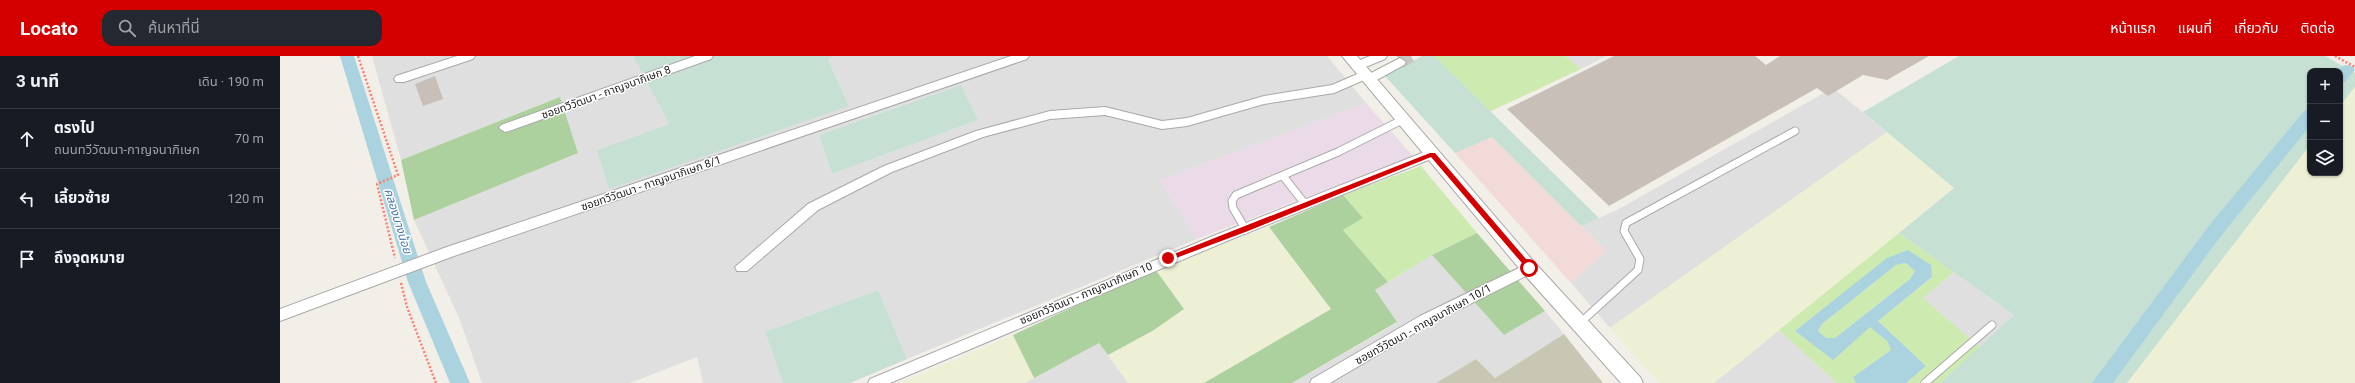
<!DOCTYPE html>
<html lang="th">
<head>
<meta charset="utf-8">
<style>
	:root { --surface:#171b24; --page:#242831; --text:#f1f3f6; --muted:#9ea1a6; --line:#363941; --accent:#d40000 }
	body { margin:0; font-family:Roboto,"Noto Sans Thai",sans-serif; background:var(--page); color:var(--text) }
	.controls { position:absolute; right:12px; top:12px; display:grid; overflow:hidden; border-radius:8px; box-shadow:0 1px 3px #0004 }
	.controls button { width:36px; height:36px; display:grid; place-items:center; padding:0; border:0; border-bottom:1px solid var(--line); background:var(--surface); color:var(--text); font:20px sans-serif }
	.stop { position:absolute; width:12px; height:12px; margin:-9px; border:3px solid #d40000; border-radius:50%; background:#fff }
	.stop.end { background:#d40000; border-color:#fff; box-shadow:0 1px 4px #0008 }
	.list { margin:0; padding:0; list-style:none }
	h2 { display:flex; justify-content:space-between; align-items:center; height:52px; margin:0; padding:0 16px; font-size:17px }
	h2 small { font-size:13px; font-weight:400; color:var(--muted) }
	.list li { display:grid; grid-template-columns:26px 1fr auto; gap:12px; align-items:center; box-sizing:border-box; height:60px; padding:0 16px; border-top:1px solid var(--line) }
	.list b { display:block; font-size:15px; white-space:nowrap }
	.list p { margin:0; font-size:13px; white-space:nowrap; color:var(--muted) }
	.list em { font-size:13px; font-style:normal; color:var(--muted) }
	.icon { flex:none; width:22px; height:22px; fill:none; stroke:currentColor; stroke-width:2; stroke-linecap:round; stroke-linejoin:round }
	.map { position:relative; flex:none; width:2075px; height:327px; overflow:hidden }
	header { display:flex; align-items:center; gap:24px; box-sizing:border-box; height:56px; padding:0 20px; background:var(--accent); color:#fff }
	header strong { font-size:19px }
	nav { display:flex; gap:22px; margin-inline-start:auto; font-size:14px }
	.search { width:280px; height:36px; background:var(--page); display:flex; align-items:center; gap:10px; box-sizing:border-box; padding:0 14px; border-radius:12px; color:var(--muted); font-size:15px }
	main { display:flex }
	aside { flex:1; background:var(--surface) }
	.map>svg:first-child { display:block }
	.residential { fill:#e0dfdf; fill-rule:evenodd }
	.commercial { fill:#f2dad9 }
	.industrial { fill:#ebdbe8 }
	.construction { fill:#c7c7b4 }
	.farmland { fill:#eef0d5 }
	.grass { fill:#cdebb0 }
	.forest { fill:#add19e }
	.wetland { fill:#c6e0d4 }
	.water { fill:#aad3df; fill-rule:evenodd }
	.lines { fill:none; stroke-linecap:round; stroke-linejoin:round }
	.canal { fill:#aad3df; fill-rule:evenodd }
	.building { fill:#c7bfb8 }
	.minor-tunnel { stroke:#c8c6c1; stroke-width:13; stroke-dasharray:13 6; stroke-linecap:butt }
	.service-casing { stroke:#a9a9a9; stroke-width:9 }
	.minor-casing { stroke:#a9a9a9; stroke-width:2 }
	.tertiary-casing { stroke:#a9a9a9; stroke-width:2 }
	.path { stroke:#fa8072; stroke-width:2.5; stroke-dasharray:2 2; stroke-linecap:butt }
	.service { stroke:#fff; stroke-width:7 }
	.minor { fill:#fff; fill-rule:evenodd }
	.tertiary { fill:#fff; fill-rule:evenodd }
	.route { fill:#d40000 }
	.labels { text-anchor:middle; stroke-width:3; stroke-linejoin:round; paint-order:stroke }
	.street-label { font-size:11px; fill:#222; stroke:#fff }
	.water-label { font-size:12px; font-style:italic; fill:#4a7aab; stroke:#fff }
</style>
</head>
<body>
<header>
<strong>Locato</strong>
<div class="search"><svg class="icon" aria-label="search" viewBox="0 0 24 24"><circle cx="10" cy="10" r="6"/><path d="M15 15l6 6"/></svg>ค้นหาที่นี่</div>
<nav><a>หน้าแรก</a><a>แผนที่</a><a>เกี่ยวกับ</a><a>ติดต่อ</a></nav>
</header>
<main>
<aside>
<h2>3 นาที<small>เดิน · 190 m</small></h2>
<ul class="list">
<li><svg class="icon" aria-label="ahead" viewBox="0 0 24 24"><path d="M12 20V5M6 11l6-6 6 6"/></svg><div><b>ตรงไป</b><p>ถนนทวีวัฒนา-กาญจนาภิเษก</p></div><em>70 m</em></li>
<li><svg class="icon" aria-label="left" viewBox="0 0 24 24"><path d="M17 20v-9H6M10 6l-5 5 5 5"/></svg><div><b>เลี้ยวซ้าย</b></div><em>120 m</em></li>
<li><svg class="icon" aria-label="arrive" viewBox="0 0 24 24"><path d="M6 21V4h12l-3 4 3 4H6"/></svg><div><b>ถึงจุดหมาย</b></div></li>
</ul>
</aside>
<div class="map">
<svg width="2075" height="327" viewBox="0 0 2075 327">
	<rect width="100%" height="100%" fill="#f2efe9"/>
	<path class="residential" d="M92,0H353L389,68L317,94L569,50L548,2L555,0H1047L1086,47L880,124L917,183L627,303L598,234L485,276L503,327H423L417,301L350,327H202L180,264L134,164L298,97L280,41L121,104ZM681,29L698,64L552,118L539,79Z
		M1285,0H1326L1301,13Z
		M1553,32L1607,76L1330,272L1291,227L1326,195L1301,170L1337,154Z
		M1152,199L1224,279L1265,255L1284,278L1215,322L1196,303L1156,327H1012L1117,267L1095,234Z
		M1674,216L1735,260L1700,291L1643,242Z
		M1499,274L1557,327H1434Z
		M819,286L848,327H744Z"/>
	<path class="commercial" d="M1212,81L1326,195L1291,227L1175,97Z"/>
	<path class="industrial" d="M1086,47L1133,100L917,183L880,124Z"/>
	<path class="construction" d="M1284,278L1323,327H1156L1196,303L1215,322Z"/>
	<path class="farmland" d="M2075,31V327H1847L2030,89V117H2060V50Z
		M1607,76L1674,132L1434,327H1379L1330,272Z
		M989,171L1051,252L924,327H848L828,299L874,274L875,213Z
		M733,279L754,322L744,327H621Z"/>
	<path class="grass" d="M1154,0H1285L1301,13L1209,56Z
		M1141,110L1197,177L1152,199L1108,226L1062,173L1083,162L1063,139Z
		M1619,177L1674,216L1643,242L1700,291L1660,327H1626L1646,310L1598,265L1652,221L1628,194L1515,275L1553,303L1590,270L1607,285L1611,294L1573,321L1576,327H1557L1499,274Z
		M1626,207L1635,215L1630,223L1555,282H1546L1538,275L1542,268L1616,209Z"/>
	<path class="forest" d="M280,41L298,97L134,164L121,104Z
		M1063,139L1083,162L1063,174L1108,226L1095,234L1117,266L1012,327H924L1051,253L989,171Z
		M1197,177L1265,255L1224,279L1152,199Z
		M875,213L904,253L874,274L828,299L819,287L754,322L733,279Z"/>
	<path class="wetland" d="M353,0H555L548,3L569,50L329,133L317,94L389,68Z
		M1142,0H1154L1319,162L1301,170L1212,81L1175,97L1105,20Z
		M1679,0H2045L2075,17V31L2060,50V15H2030V89L1847,327H1660L1734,259L1619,177L1674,132L1583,56Z
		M681,29L698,64L552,118L539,79Z
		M598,234L627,303L570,327H503L485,276Z"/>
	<path class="water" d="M1628,194L1651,209L1652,221L1598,265L1646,310L1626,327H1576L1573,321L1611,294L1607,285L1590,271L1553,304L1515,275L1607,202ZM1626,207L1635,215L1630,223L1555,282H1546L1538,275L1542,268L1616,209Z"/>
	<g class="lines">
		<path class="canal" d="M60,0H74L146,226L190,327H170L128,226Z
			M2067,9L2072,10L2075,14L2065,26L2060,27V15H2058L2062,10Z
			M2030,53V70L1940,181L1833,327H1812L1928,171L2024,55Z"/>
	</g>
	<path class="building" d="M1334,0H1475L1486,9L1500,0H1649L1607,24L1583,19L1548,40L1537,32L1329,150L1227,53Z
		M155,20L163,43L143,50L135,28Z"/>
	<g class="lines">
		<path class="minor-tunnel" d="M1120,6L1131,0"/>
		<defs>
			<path id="service" d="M1003,120L1025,148
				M966,174L953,152L952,145L956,139L1058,96L1122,64
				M1300,267L1358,214L1360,203L1344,175L1346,167L1515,75
				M1645,327L1712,269"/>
			<path id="minor" d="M177,0H195L193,3L124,26H116L114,23L116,20Z
				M415,0H433L431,3L229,75L225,76L219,72L221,69Z
				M731,0H749L747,3L174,200L0,265V253L164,192Z
				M1090,0H1107L1105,3L1081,13H1073L1071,10L1073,7Z
				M1120,2L1126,6L1124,9L1093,26L1089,27L1084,24L1054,37L984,48L907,70L882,73L825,59L770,63L703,81L612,116L538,154L467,215H457L455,211L528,148L604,110L696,75L770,55L825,51L882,65L907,62L984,40L1052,29L1082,16L1091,17Z
				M1152,93L1156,95L1158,98L1156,101L947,185L610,327H588L590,323L938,178Z
				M1249,207L1254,208L1256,212L1254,216L1150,268L1050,327H1030L1032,323L1140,260Z"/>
			<path id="tertiary" d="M1062,0H1077L1255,207L1360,321L1363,327H1341L1243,217Z"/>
		</defs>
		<use href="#service" class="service-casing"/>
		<use href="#minor" class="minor-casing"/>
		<use href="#tertiary" class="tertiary-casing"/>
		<path class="path" d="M78,0L118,119L97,128L115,202
			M2055,0L2075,11
			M121,227L127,251L156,327"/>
		<use href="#service" class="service"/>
		<use href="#minor" class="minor"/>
		<use href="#tertiary" class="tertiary"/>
	</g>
	<path class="route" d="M1150,97H1155L1252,210V213H1247L1151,101L968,175L888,205L884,202Z"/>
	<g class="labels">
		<g class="street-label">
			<text transform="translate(326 36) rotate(-20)" y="4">ซอยทวีวัฒนา - กาญจนาภิเษก 8</text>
			<text transform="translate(371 127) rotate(-19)" y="4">ซอยทวีวัฒนา - กาญจนาภิเษก 8/1</text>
			<text transform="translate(806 237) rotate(-23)" y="4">ซอยทวีวัฒนา - กาญจนาภิเษก 10</text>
			<text transform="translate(1143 268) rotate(-29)" y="4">ซอยทวีวัฒนา - กาญจนาภิเษก 10/1</text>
		</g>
		<g class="water-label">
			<text transform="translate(118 165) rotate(73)" y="4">คลองบางน้อย</text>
		</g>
	</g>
</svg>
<div class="controls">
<button>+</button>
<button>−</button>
<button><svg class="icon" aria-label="layers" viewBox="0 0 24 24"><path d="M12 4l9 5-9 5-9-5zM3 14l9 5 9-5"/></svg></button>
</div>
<div class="stop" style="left:1249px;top:212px"></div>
<div class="stop end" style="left:888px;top:202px"></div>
</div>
</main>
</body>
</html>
